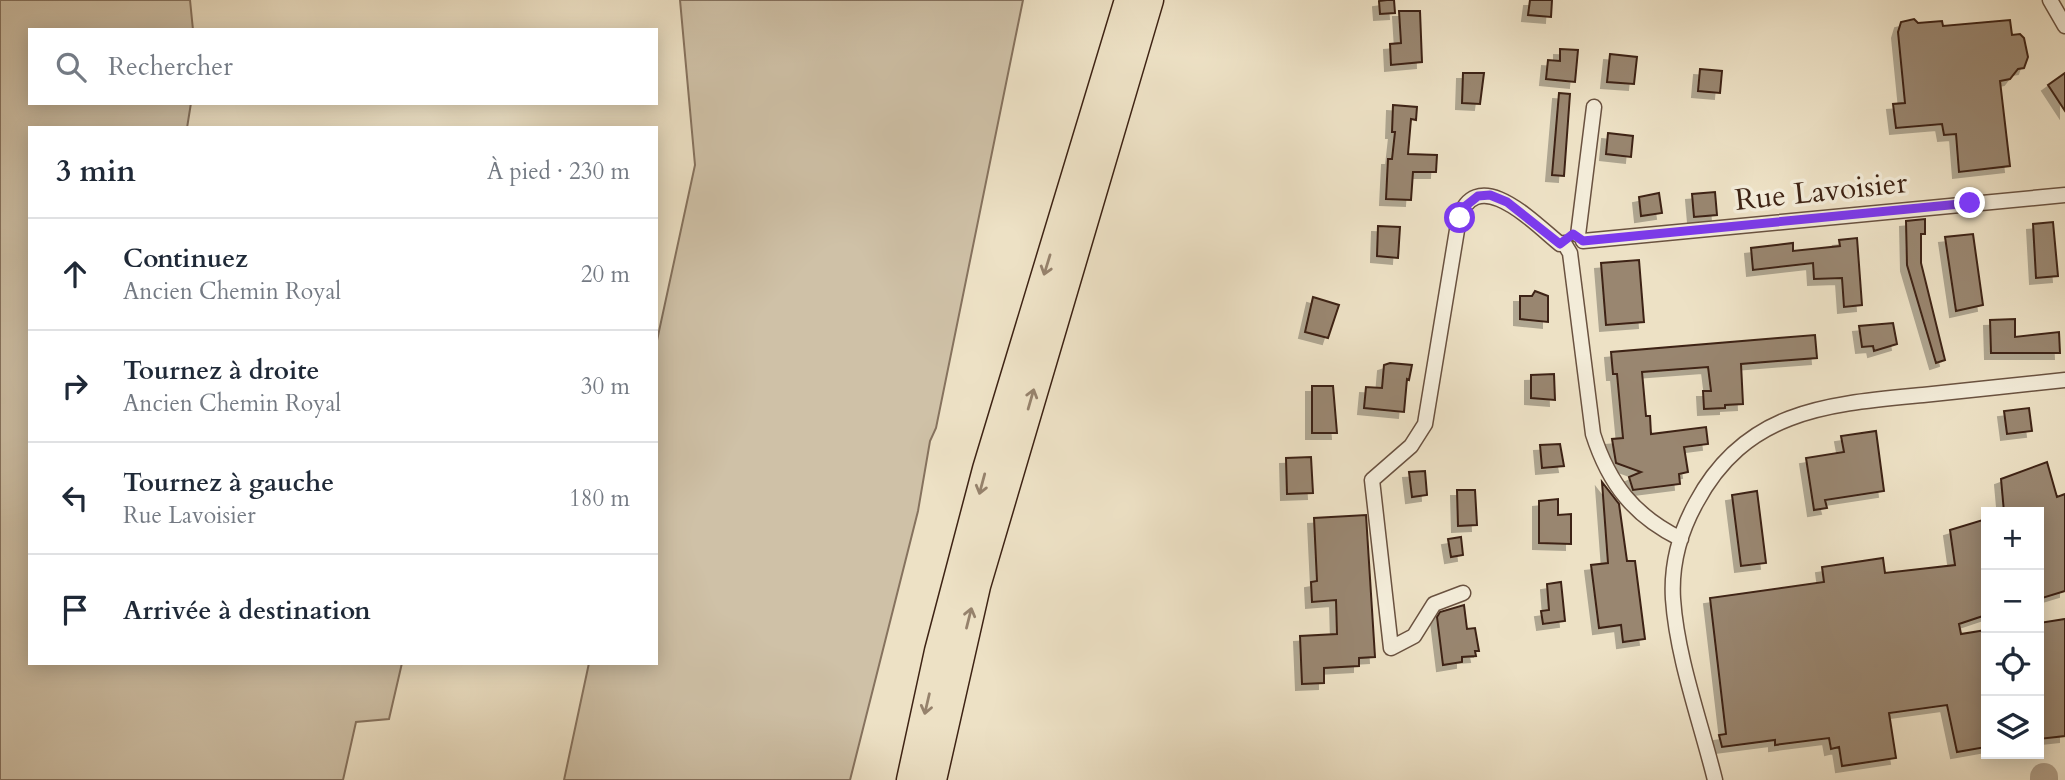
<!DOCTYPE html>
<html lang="fr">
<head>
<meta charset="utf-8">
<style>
	:root { --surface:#fff; --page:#f2f2f3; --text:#1f2937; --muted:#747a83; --line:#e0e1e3 }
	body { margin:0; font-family:Cardo,serif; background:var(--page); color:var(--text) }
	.controls { position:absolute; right:21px; bottom:21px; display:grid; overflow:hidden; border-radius:0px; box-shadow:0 4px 18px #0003 }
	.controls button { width:63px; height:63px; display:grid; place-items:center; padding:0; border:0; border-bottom:2px solid var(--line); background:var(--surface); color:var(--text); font:35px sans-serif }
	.stop { position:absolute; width:21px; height:21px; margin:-16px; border:5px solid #7c3aed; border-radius:50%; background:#fff }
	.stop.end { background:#7c3aed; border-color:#fff; box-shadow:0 2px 7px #0008 }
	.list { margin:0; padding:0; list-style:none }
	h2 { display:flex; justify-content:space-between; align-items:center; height:91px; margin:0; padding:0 28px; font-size:30px }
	h2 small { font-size:23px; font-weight:400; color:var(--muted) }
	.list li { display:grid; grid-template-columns:46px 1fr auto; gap:21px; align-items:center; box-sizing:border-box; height:112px; padding:0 28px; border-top:2px solid var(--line) }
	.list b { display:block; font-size:26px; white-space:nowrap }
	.list p { margin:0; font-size:23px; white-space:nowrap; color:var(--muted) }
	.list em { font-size:23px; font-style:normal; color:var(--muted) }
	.icon { flex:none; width:38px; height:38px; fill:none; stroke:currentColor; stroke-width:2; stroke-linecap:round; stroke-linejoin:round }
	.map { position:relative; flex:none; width:2065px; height:780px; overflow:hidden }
	.search { position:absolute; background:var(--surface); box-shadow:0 4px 18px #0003; left:28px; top:28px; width:630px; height:77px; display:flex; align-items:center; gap:18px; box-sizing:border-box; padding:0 24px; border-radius:0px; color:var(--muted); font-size:26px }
	.panel { position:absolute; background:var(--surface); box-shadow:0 4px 18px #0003; left:28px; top:126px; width:630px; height:539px; border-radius:0px }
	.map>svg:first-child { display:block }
	.green { fill:#cfc1a7; stroke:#86725e; stroke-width:2 }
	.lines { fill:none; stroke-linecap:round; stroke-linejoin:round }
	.river { stroke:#b2a089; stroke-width:28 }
	.building { fill:#998670; stroke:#3e2314; stroke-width:2; filter:url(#shadow) }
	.minor-casing { stroke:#6a5240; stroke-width:17 }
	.motorway-casing { stroke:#3e2314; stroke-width:29 }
	.minor { stroke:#f3ecd9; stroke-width:14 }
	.motorway { stroke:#ede1c5; stroke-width:26 }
	.oneway { stroke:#96826c }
	.route { stroke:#7c3aed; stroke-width:9 }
	.labels { text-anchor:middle; stroke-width:7; stroke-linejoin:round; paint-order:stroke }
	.street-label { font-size:30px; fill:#3e2314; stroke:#f3ecd9 }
</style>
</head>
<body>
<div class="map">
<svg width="2065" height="780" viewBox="0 0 2065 780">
	<defs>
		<filter id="shadow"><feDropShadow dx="-6" dy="6" stdDeviation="0" flood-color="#0004"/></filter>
	</defs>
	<rect width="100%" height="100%" fill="#ede1c5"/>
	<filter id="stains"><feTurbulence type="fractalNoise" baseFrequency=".00286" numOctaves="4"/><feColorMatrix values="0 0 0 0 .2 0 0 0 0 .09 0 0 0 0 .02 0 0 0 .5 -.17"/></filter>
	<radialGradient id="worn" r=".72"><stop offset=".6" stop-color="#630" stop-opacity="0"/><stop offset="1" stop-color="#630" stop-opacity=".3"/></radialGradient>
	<path class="green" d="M0,0H190L193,30H30V103H191L187,128H30V663H402L389,719L356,722L343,780H0Z
		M680,0H1023L936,428L930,441L918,511L850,780H564L589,663H656V345L695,165Z"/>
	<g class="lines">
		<path class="river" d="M2044,777V780"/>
	</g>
	<path class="building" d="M1387,0H1394L1395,13L1380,14L1379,1Z
		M1530,0H1552L1551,17L1528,15Z
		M1399,11H1420L1422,62L1391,65L1390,44L1401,43Z
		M1914,19L1918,23L1942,21L1943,26L2010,20L2012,35L2020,34L2024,38L2028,57L2024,68L2018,69L2010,79L2000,81L2010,166L1959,172L1956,134L1944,135L1942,124L1896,128L1893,104L1905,103L1898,32L1901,22Z
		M1560,49L1578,50L1575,82L1546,79L1548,60L1560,61Z
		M1610,54L1637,57L1634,84L1607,82Z
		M1700,69L1722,71L1720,93L1698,91Z
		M1463,73H1484L1480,104L1462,103Z
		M2065,73V111L2048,85Z
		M1559,93L1570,94L1564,176L1552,175Z
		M1393,105L1417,107L1416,120L1411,119L1408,154L1437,155L1436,172H1413L1411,200L1386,199L1388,159H1392L1395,132H1392Z
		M1608,133L1633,136L1631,157L1606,154Z
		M1715,192L1717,215L1694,217L1692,194Z
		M1659,193L1662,213L1641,216L1639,197Z
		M1925,219V234H1921V263L1945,360L1936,363L1907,265L1906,221Z
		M2053,222L2058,276L2036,278L2033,224Z
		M1378,226L1400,227L1398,258L1377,256Z
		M1973,234L1983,305L1956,311L1945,237Z
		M1857,238L1862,305L1844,307L1842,278L1814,279L1813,263L1753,270L1751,248L1793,243V251L1840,246L1839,240Z
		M1639,260L1644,322L1606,325L1601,263Z
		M1535,291L1548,296V322L1520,319V296H1532Z
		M1313,297L1339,305L1328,338L1305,332Z
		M2015,319V337L2059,332L2060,353H1991L1990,320Z
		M1893,323L1897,344L1874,351L1873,346L1862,347L1859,326Z
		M1815,335L1817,358L1741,364L1743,404L1725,405V408L1704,409L1703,391H1711L1708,367L1642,372L1646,416H1650L1651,434L1706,427L1708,444L1684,447L1688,472L1679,474L1680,484L1633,490L1629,477L1641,472L1616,463L1612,439L1623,438L1617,374H1613L1611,352Z
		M1390,363L1412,365L1409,380L1407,379L1404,412L1364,408L1366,387L1382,388L1384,365Z
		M1554,374L1555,400L1531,398V375Z
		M1312,386H1333L1337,433H1312Z
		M2029,408L2032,431L2007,434L2004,411Z
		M1876,431L1884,491L1825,500L1827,508L1814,510L1806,458L1844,452L1841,436Z
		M1560,444L1564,466L1542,468L1540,445Z
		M1311,457L1313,493L1287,494L1286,458Z
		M2047,462L2057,497L2065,494V591L2039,599V512H2004L2001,479Z
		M1425,471L1427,495L1412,497L1409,472Z
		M1602,482L1619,504L1627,561H1635L1645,639L1623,642L1621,625L1599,628L1591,565L1608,563Z
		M1457,490H1475L1477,525L1458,526Z
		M1757,491L1766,563L1741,566L1732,495Z
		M1558,499V515L1571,514V544L1539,543V501Z
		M1366,515L1375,657L1359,658V666L1324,668V683L1302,684L1300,636L1337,634L1336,600L1312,602L1311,582L1317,581L1314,518Z
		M1986,519V615L1959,624L1961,634L1986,630V747L1957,752L1947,705L1889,713L1896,758L1842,766L1839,747L1831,749L1829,738L1775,745V740L1722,747L1719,735L1726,734L1710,598L1824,582L1822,567L1883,558L1885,573L1955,565L1950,530Z
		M1461,537L1463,555L1451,557L1448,539Z
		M1561,582L1565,621L1543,624L1541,611L1549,610L1547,584Z
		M1464,605L1467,629L1475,628L1479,651H1475L1476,656L1462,657V662L1443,665L1437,617L1440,612Z
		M2065,619V736L2039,739V623Z"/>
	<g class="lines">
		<defs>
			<path id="minor" d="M2050,0L2065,26
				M1578,235L1594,107
				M1583,241L2065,195
				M1463,593L1434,604L1414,636L1391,648L1372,480L1411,446L1425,424L1459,218C1478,163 1536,225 1560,244L1564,243L1570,253L1593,434C1609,484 1634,516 1681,539
				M1715,780C1701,723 1677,658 1673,599C1671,566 1680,532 1696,503C1746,409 1829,404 1923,395C1970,390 2018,385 2065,380"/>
			<path id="motorway" d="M910,780L938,651L986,469L1128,0
				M933,780L977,586L1150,0"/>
		</defs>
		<use href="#minor" class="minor-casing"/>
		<use href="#motorway" class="motorway-casing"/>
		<use href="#minor" class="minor"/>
		<use href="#motorway" class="motorway"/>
	</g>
	<defs><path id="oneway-shaft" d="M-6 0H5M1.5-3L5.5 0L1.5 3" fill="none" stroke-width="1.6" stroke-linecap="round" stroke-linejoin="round" transform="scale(1.75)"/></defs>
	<g class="oneway">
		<use href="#oneway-shaft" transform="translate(1047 265) rotate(107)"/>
		<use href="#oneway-shaft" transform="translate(1031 399) rotate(-74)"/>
		<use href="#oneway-shaft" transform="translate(982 484) rotate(105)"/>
		<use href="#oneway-shaft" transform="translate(969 618) rotate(-76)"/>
		<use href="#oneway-shaft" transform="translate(927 704) rotate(103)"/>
	</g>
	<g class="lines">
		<path class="route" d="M1460,218L1463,208L1478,196L1490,195L1507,202L1560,244L1573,234L1583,241L1970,203"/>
	</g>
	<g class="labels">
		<g class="street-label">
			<text transform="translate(1821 191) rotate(-6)" y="10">Rue Lavoisier</text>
		</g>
	</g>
	<rect width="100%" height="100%" filter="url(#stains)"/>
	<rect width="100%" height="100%" fill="url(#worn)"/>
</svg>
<div class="controls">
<button>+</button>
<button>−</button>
<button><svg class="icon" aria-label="locate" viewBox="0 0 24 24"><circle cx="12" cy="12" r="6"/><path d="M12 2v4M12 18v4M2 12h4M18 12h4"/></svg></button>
<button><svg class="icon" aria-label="layers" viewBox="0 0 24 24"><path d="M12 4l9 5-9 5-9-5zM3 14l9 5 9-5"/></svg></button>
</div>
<div class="stop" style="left:1460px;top:218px"></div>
<div class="stop end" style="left:1970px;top:203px"></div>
<div class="search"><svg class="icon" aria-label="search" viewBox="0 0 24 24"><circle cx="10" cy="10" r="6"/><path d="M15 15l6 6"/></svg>Rechercher</div>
<section class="panel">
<h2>3 min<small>À pied · 230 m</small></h2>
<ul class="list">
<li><svg class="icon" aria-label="ahead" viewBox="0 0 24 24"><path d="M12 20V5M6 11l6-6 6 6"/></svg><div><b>Continuez</b><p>Ancien Chemin Royal</p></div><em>20 m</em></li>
<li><svg class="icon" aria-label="right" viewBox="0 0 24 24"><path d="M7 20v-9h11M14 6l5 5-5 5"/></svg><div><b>Tournez à droite</b><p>Ancien Chemin Royal</p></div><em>30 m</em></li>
<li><svg class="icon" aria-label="left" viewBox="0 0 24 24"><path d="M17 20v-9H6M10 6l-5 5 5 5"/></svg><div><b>Tournez à gauche</b><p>Rue Lavoisier</p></div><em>180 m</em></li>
<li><svg class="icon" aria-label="arrive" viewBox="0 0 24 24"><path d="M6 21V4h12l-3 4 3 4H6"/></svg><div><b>Arrivée à destination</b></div></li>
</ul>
</section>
</div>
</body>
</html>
